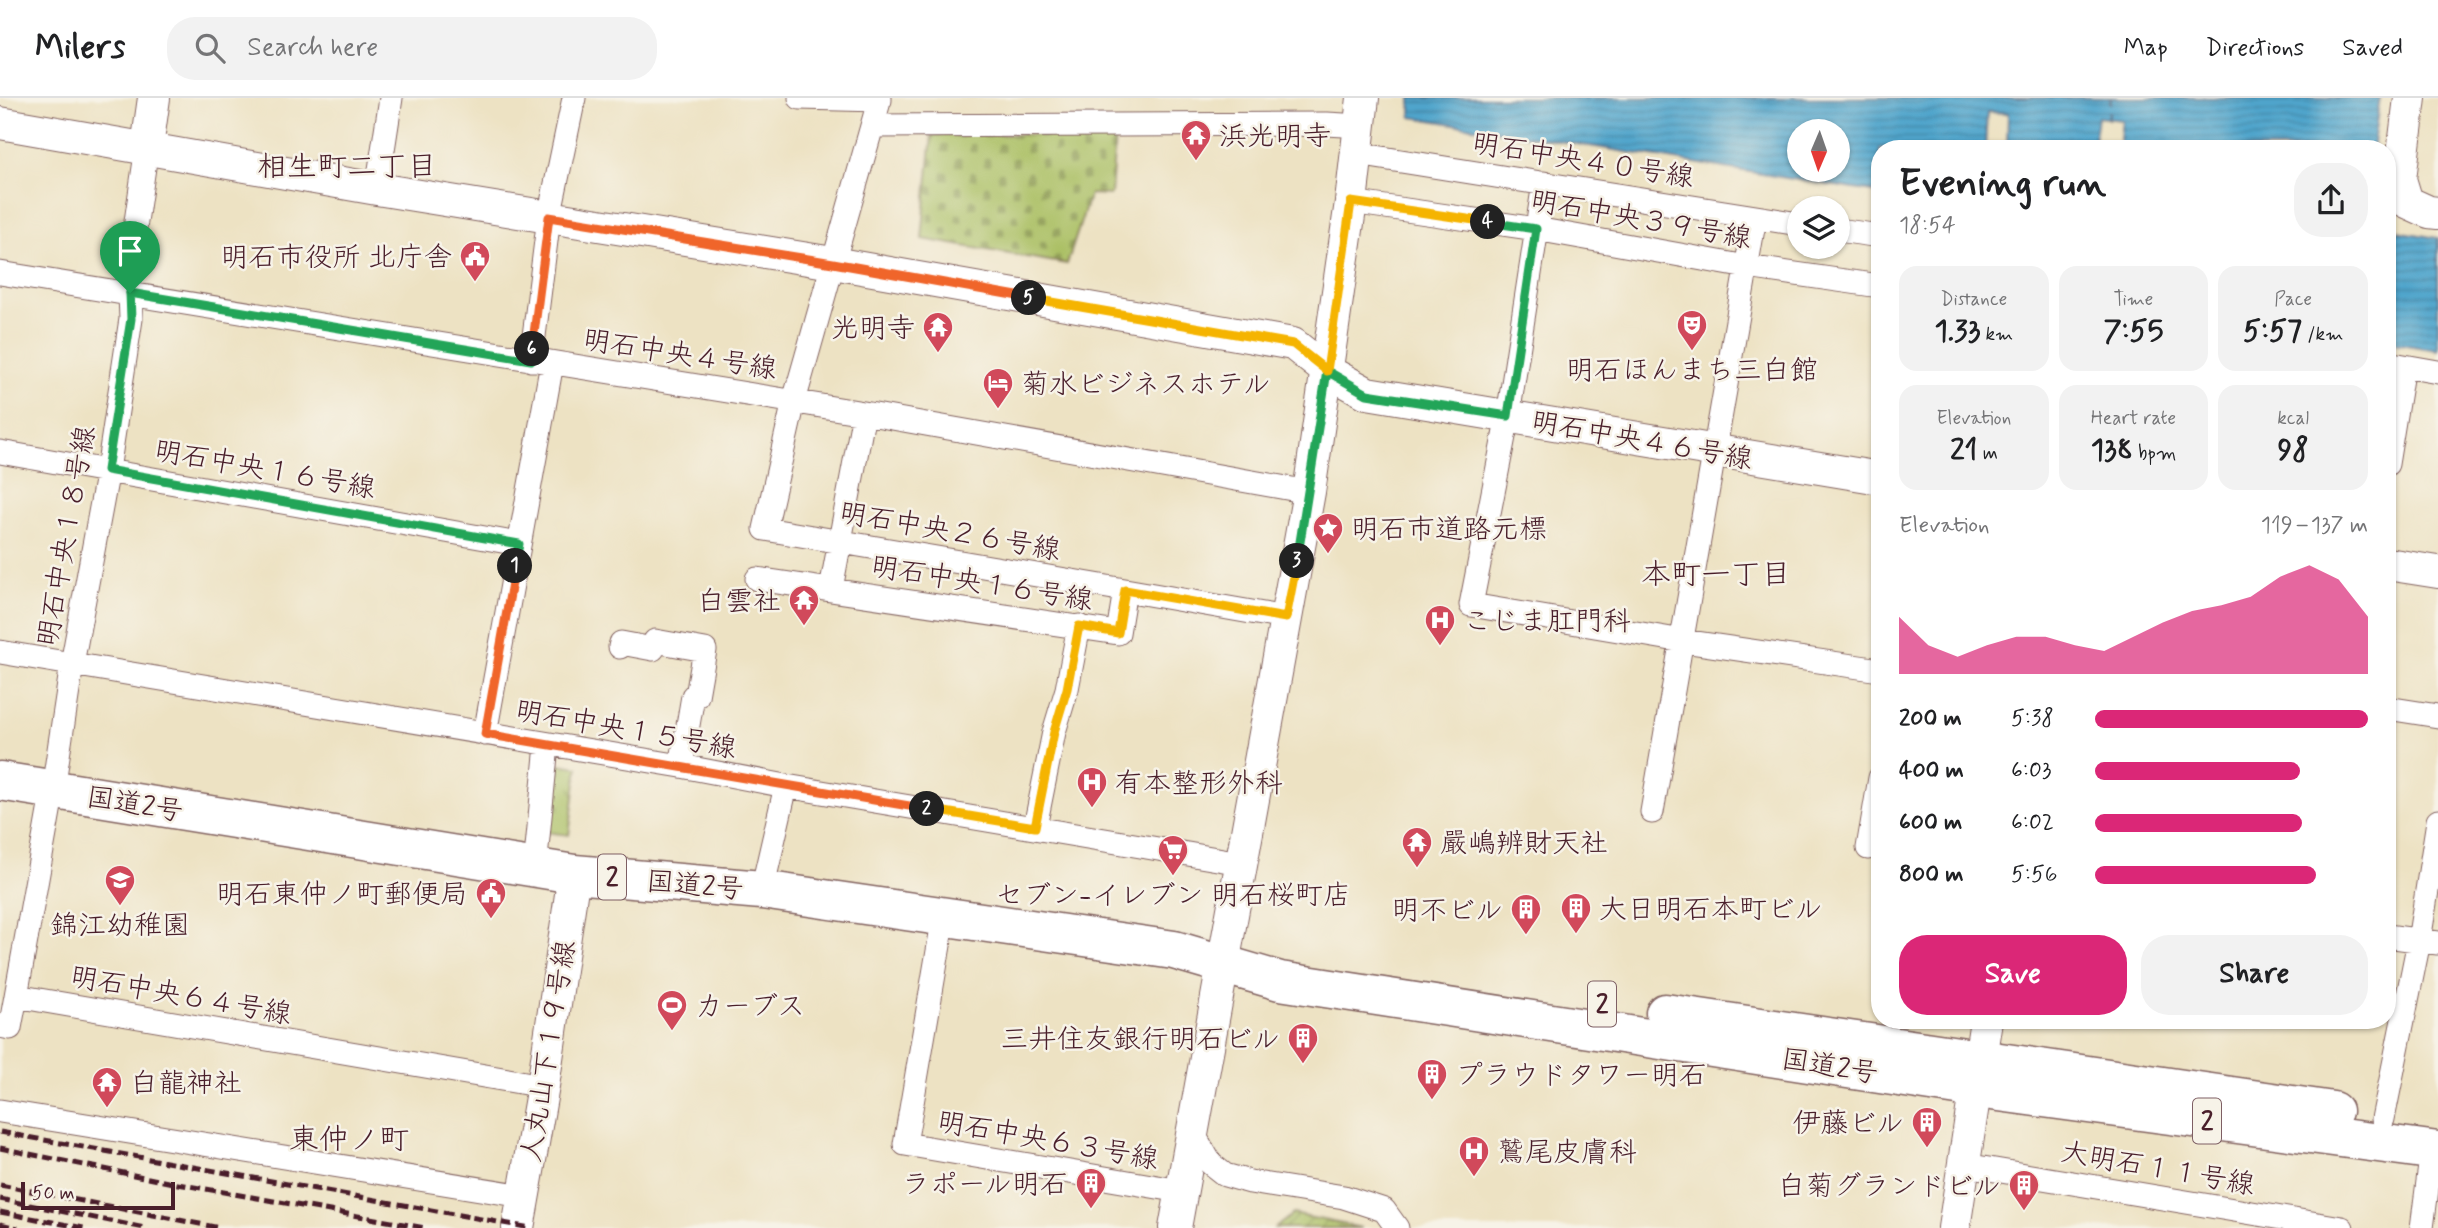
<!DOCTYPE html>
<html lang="en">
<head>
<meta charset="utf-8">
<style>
  body { margin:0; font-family:Mynerve,"Klee One",sans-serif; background:#f2f2f2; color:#202124; height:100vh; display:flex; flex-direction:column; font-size:26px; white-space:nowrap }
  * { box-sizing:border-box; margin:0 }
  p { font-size:23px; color:#757577 }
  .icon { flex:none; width:38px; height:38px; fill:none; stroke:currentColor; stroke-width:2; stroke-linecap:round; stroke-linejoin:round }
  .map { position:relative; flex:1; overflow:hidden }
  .panel { position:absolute; left:1871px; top:42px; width:525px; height:889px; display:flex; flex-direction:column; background:#fff; border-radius:28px; box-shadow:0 2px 5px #0004 }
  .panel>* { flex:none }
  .needle { width:46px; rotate:182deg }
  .tools { position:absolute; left:1787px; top:21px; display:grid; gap:14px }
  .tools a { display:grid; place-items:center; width:63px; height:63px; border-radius:50%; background:#fff; box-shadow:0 2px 5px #0004; font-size:35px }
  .scale { position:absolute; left:21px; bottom:18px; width:154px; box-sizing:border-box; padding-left:7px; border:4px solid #4a1f2b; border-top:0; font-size:19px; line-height:24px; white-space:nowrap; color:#4a1f2b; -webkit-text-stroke:5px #f7f3e8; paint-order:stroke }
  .pin { position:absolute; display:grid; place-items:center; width:60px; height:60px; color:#fff; margin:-72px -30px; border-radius:50% 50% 50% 0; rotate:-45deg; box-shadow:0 0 7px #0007 }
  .pin .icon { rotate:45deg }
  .km { position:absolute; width:35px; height:35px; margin:-18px; border-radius:50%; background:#222; color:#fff; font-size:19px; line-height:35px; text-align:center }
  .round { display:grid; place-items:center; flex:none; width:74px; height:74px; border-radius:28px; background:#f2f2f2 }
  .summary { display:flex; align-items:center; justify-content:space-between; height:119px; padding:0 28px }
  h1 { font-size:38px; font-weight:700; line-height:52px }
  .stats { display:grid; grid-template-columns:repeat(3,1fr); gap:10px; height:119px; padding:7px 28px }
  .stats div { display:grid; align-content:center; border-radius:18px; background:#f2f2f2; text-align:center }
  .stats b { font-size:30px; font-weight:700 }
  .stats small { font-size:19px; font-weight:400 }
  .stats p { font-size:19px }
  .chart { height:196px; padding:14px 28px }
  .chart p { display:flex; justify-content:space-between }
  .chart svg { width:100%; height:126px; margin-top:7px; fill:#db2777; opacity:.7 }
  .cta { display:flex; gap:14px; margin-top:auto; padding:14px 28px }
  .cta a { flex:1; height:80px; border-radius:28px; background:#db2777; color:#fff; font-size:28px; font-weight:700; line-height:80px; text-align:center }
  .cta a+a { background:#f2f2f2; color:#202124 }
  ul { padding:0 28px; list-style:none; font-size:23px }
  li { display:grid; grid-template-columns:112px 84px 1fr; align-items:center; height:52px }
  li i { height:18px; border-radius:9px; background:#db2777 }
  header { display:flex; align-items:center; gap:42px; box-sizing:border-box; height:98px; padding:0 35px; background:#fff; border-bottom:2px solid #e0e0e0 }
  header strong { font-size:33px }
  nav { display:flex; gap:38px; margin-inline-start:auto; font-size:24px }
  .search { width:490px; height:63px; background:#f2f2f2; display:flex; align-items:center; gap:18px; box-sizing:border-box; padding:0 24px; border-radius:28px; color:#757577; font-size:26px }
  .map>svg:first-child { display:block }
</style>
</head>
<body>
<header>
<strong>Milers</strong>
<div class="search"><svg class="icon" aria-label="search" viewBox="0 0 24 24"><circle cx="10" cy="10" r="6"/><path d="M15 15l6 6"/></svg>Search here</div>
<nav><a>Map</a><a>Directions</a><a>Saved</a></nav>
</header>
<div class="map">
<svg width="2438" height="1130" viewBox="0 0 2438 1130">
  <defs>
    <pattern id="cemetery-stones" width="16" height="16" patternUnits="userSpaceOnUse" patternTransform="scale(1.75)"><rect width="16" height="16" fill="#abc065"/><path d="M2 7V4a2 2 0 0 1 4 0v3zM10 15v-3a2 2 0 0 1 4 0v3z" fill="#8d9b53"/></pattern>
    <pattern id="park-tufts" width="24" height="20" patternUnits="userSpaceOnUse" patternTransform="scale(1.75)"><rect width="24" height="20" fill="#abc065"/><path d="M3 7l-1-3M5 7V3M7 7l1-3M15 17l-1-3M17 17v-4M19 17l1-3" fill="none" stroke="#8d9b53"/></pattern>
    <pattern id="garden-furrows" width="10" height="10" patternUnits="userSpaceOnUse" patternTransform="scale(1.75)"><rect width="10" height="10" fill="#abc065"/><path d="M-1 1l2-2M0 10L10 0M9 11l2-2" fill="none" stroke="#8d9b53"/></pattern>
    <pattern id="water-rules" width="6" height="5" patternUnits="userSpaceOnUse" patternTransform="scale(1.75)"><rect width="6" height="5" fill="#4fa5cc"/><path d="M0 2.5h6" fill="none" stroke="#4486a6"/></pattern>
  </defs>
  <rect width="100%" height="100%" fill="#f7f3e8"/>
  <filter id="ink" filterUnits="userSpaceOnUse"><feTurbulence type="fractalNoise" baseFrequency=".0143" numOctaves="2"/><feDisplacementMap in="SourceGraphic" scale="14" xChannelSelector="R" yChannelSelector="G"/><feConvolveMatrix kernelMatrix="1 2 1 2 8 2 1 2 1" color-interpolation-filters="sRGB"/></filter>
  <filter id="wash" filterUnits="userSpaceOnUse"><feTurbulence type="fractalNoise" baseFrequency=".00686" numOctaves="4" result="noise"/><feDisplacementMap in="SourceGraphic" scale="28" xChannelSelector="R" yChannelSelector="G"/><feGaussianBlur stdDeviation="1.57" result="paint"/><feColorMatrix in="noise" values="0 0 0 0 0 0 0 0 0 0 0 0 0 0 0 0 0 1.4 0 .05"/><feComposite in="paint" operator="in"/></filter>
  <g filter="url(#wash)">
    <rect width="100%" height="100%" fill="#ede2c3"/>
    <path fill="url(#cemetery-stones)" stroke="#7a7048" stroke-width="2" d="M 1115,36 L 1111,97 L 1090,96 L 1067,166 L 922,141 L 932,37 Z"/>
    <path fill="url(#park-tufts)" stroke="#7a7048" stroke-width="2" d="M 552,665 L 578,669 L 569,737 L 544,734 Z"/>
    <path fill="url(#garden-furrows)" stroke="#7a7048" stroke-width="2" d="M 1293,1116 L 1362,1130 L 1275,1130 Z"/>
    <path fill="url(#water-rules)" stroke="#4c627c" stroke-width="2" fill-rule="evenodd" d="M 1411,0 L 2380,0 L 2372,51 L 2119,51 L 2122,22 L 2098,19 L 2093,51 L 2007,51 L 2008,15 L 1987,14 L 1985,51 L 1880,51 L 1879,95 L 1411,19 ZM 1799,33 L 1838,33 L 1838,72 L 1799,72 Z
      M 2387,110 L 2397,133 L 2438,140 L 2438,252 L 2387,244 Z"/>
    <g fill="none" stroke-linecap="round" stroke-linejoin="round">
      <path stroke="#4c556b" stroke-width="2" stroke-dasharray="9 7" stroke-linecap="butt" d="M 2108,22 L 2111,0"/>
    </g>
  </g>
  <g filter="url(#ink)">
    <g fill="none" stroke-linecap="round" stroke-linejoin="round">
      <g stroke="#836360" stroke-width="25">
        <path id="street" d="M 800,0 L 880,2
          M 880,0 L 794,303 L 765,431 L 1125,492
          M 873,28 L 1327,26 L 1361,28
          M 147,49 L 129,171 L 131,221 L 108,372 L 72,566 L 53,691 L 16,898 L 543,988
          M 1357,56 L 1799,126
          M 1544,85 L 1508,318 L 1471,507 L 1683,543 L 1880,572
          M 377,91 L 391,0
          M 1351,104 L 1536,131 L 1747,169 L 1880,188
          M 1838,132 L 1880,138
          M 0,175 L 864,315 L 1309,394
          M 531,262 L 549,119 L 574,0
          M 2387,265 L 2438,274
          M 0,354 L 519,446
          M 2387,366 L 2403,268
          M 757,481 L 1118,535 L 1125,492 L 1286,520
          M 831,491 L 864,315
          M 620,549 L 621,545 L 653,551 L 655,543 L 705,552 L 697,598 L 693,598 L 681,668
          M 0,554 L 681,668 L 786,688 L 1241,765
          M 2387,610 L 2438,618
          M 485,636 L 552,265
          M 1652,714 L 1755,119
          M 1035,729 L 1054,634 L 1067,591 L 1079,528
          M 1868,750 L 1880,680
          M 535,770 L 547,647
          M 762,792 L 786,688
          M 944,818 L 905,1046 L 1181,1093
          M 2387,838 L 2438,845
          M 0,928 L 10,930 L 16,898
          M 0,1013 L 524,1098
          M 2383,1021 L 2419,843 L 2438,723
          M 1193,1035 L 1211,1066 L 1225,1077 L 1250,1084 L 1344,1099 L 1384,1112 L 1397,1130
          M 1965,1067 L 2342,1130
          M 2422,1130 L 2432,1052"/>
      </g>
      <g stroke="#836360" stroke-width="34">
        <path id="secondary" d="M 2410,0 L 2400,81 L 2407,104 L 2429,114 L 2438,115
          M 0,25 L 377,91 L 833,165 L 1293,246 L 1327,273 L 1367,295 L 1880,380
          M 147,49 L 154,0
          M 2387,466 L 2438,474
          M 518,1130 L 543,988 L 574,776
          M 1175,1130 L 1309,394 L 1351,104 L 1363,0
          M 1954,1130 L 1986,922"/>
      </g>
      <g stroke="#836360" stroke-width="41">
        <path id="highway" d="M 0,683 L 574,776 L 762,792 L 1174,852 L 1280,883 L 1977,991 L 2438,1053
          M 1665,915 L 2333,1013"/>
      </g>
      <use href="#street" stroke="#fff" stroke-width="23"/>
      <use href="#secondary" stroke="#fff" stroke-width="32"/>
      <use href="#highway" stroke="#fff" stroke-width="38"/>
      <path stroke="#4a1f2b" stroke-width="5" stroke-dasharray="10 5" stroke-linecap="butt" d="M 0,1034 L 531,1130
        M 0,1050 L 178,1086 L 426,1130
        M 0,1087 L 220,1130
        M 0,1101 L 145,1130
        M 0,1114 L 84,1130
        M 0,1126 L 18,1130"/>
    </g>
  </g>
  <g fill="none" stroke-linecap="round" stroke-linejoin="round" filter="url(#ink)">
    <g stroke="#fff" stroke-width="14">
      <path id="split-1" d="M 130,195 L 131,221 L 107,372 L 519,446 L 515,468"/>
    </g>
    <g stroke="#fff" stroke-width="14">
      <path id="split-2" d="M 515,468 L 485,636 L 927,711"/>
    </g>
    <g stroke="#fff" stroke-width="14">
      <path id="split-3" d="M 927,711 L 1035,729 L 1054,634 L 1067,591 L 1079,528 L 1118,535 L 1125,492 L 1286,520 L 1297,463"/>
    </g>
    <g stroke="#fff" stroke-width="14">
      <path id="split-4" d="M 1297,463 L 1327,273 L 1367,296 L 1508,318 L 1536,131 L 1488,124"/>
    </g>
    <g stroke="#fff" stroke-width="14">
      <path id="split-5" d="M 1029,200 L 1293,246 L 1327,273 L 1351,104 L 1488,124"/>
    </g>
    <g stroke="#fff" stroke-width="14">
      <path id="split-6" d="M 532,251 L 549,119 L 833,165 L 1029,200"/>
    </g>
    <g stroke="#fff" stroke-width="14">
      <path id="split-7" d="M 130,195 L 531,262 L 532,251"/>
    </g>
    <use href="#split-1" stroke="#22a559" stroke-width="9"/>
    <use href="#split-2" stroke="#f0652b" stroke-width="9"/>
    <use href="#split-3" stroke="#f5b400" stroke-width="9"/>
    <use href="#split-4" stroke="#22a559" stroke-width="9"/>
    <use href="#split-5" stroke="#f5b400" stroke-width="9"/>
    <use href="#split-6" stroke="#f0652b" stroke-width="9"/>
    <use href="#split-7" stroke="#22a559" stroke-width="9"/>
  </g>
  <defs>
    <g id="temple-pin" transform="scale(1.575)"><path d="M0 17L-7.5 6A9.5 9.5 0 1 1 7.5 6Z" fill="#d1495b" stroke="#f7f3e8"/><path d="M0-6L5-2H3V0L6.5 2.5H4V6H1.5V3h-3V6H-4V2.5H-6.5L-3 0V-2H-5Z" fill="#fff"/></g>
    <g id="civic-pin" transform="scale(1.575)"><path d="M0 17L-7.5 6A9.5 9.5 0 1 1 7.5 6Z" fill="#d1495b" stroke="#f7f3e8"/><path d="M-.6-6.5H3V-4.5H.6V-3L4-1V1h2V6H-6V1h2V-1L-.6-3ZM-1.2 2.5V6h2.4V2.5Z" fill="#fff"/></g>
    <g id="theatre-pin" transform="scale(1.575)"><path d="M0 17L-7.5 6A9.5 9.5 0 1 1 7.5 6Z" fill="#d1495b" stroke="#f7f3e8"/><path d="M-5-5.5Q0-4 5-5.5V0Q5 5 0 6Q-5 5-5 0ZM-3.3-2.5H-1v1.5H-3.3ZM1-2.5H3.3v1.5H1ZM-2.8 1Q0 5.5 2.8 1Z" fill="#fff"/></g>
    <g id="hotel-pin" transform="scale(1.575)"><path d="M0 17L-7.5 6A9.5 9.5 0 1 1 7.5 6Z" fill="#d1495b" stroke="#f7f3e8"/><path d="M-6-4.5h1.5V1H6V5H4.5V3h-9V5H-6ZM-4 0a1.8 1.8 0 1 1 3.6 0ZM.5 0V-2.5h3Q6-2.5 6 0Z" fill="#fff"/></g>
    <g id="sight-pin" transform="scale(1.575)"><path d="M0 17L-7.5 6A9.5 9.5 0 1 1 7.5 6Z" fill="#d1495b" stroke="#f7f3e8"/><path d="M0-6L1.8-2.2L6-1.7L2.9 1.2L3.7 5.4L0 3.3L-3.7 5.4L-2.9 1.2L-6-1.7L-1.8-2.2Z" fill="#fff"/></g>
    <g id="hospital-pin" transform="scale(1.575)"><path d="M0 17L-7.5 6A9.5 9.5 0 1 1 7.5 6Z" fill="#d1495b" stroke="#f7f3e8"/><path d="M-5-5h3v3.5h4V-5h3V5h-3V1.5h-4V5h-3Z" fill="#fff"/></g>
    <g id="supermarket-pin" transform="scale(1.575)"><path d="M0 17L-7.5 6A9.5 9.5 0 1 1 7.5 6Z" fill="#d1495b" stroke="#f7f3e8"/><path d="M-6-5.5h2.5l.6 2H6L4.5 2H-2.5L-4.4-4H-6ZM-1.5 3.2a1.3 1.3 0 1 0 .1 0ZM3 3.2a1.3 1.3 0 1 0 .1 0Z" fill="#fff"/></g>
    <g id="school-pin" transform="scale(1.575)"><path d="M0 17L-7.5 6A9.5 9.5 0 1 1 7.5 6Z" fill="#d1495b" stroke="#f7f3e8"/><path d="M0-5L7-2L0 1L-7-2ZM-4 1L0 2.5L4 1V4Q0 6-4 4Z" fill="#fff"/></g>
    <g id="building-pin" transform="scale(1.575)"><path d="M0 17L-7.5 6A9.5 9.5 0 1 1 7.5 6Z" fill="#d1495b" stroke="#f7f3e8"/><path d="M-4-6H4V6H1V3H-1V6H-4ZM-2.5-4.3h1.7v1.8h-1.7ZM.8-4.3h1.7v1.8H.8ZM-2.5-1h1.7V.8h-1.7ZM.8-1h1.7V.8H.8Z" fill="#fff"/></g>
    <g id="stadium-pin" transform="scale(1.575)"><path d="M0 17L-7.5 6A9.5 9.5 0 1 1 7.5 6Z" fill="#d1495b" stroke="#f7f3e8"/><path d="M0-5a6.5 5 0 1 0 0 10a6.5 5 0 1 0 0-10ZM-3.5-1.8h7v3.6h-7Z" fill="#fff"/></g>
  </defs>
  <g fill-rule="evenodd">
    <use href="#temple-pin" x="1196" y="37"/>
    <use href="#civic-pin" x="475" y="158"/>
    <use href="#theatre-pin" x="1692" y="227"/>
    <use href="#temple-pin" x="938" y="229"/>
    <use href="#hotel-pin" x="998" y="285"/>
    <use href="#sight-pin" x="1328" y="430"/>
    <use href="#temple-pin" x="804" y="502"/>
    <use href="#hospital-pin" x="1440" y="522"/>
    <use href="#hospital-pin" x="1092" y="684"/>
    <use href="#temple-pin" x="1417" y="744"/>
    <use href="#supermarket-pin" x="1173" y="752"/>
    <use href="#school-pin" x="120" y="782"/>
    <use href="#civic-pin" x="491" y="795"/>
    <use href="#building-pin" x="1576" y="810"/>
    <use href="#building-pin" x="1526" y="811"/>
    <use href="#stadium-pin" x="672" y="907"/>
    <use href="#building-pin" x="1303" y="940"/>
    <use href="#building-pin" x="1432" y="976"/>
    <use href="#temple-pin" x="107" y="984"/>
    <use href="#building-pin" x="1927" y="1024"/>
    <use href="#hospital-pin" x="1474" y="1053"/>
    <use href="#building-pin" x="1091" y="1085"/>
    <use href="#building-pin" x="2024" y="1087"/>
  </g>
  <g text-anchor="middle" stroke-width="5" stroke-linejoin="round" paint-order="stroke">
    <g fill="#f7f3e8" stroke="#7e5f64" stroke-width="2">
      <rect x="598" y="756.5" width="28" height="45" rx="5"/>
      <rect x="1588" y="883.5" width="28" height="45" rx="5"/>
      <rect x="2193" y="1000.5" width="28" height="45" rx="5"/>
    </g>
    <g font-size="26" font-weight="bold" fill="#4a1f2b">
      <text x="612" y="788">2</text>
      <text x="1602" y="915">2</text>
      <text x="2207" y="1032">2</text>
    </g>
    <g font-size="28" fill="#4a1f2b" stroke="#f7f3e8" text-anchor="start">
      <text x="1219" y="47">浜光明寺</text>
      <text x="452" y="168" text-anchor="end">明石市役所 北庁舎</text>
      <text x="915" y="239" text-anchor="end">光明寺</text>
      <text x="1692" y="281" text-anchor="middle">明石ほんまち三白館</text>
      <text x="1021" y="295">菊水ビジネスホテル</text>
      <text x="1351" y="440">明石市道路元標</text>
      <text x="781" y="512" text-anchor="end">白雲社</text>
      <text x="1463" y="532">こじま肛門科</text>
      <text x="1115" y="694">有本整形外科</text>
      <text x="1440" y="754">嚴嶋辨財天社</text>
      <text x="468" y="805" text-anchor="end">明石東仲ノ町郵便局</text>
      <text x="1173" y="806" text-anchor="middle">セブン-イレブン 明石桜町店</text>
      <text x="1599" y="820">大日明石本町ビル</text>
      <text x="1503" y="821" text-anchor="end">明不ビル</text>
      <text x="120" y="836" text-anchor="middle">錦江幼稚園</text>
      <text x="695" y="917">カーブス</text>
      <text x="1280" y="950" text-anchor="end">三井住友銀行明石ビル</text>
      <text x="1455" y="986">プラウドタワー明石</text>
      <text x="130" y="994">白龍神社</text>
      <text x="1904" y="1034" text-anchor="end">伊藤ビル</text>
      <text x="1497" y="1063">鷲尾皮膚科</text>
      <text x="1068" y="1095" text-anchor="end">ラポール明石</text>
      <text x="2001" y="1097" text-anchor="end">白菊グランドビル</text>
    </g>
    <g font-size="28" fill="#4a1f2b" stroke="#f7f3e8">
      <text transform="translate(1583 61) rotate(9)" y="10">明石中央４０号線</text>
      <text transform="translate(1641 120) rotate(10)" y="10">明石中央３９号線</text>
      <text transform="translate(680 255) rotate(9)" y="10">明石中央４号線</text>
      <text transform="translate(1642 341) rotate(10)" y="10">明石中央４６号線</text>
      <text transform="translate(265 370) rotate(10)" y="10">明石中央１６号線</text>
      <text transform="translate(950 432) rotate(10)" y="10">明石中央２６号線</text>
      <text transform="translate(65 438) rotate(-80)" y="10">明石中央１８号線</text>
      <text transform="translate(982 484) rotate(9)" y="10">明石中央１６号線</text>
      <text transform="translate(626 630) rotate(10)" y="10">明石中央１５号線</text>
      <text transform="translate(135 705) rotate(9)" y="10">国道2号</text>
      <text transform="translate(695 786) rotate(5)" y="10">国道2号</text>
      <text transform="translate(181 896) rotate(10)" y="10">明石中央６４号線</text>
      <text transform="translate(547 953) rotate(-81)" y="10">人丸山下１９号線</text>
      <text transform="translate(1830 967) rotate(9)" y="10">国道2号</text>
      <text transform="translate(1048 1041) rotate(10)" y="10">明石中央６３号線</text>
      <text transform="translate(2158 1069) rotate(10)" y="10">大明石１１号線</text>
    </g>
    <g font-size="30" fill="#4a1f2b" stroke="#f7f3e8">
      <text x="347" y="78">相生町二丁目</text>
      <text x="1716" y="486">本町一丁目</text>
      <text x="349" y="1051">東仲ノ町</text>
    </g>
  </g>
</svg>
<div class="tools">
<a><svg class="needle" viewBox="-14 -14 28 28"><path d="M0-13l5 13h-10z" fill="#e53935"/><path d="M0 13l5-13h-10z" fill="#757577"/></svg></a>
<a><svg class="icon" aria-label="layers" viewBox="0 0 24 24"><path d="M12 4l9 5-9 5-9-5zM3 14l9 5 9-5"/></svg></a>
</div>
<div class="scale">50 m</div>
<div class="pin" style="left:130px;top:195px;background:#1e9e55"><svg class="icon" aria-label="arrive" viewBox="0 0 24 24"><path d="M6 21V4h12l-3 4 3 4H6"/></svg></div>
<b class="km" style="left:515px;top:468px">1</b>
<b class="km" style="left:927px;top:711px">2</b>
<b class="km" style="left:1297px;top:463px">3</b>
<b class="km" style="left:1488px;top:124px">4</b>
<b class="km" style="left:1029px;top:200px">5</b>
<b class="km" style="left:532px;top:251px">6</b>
<section class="panel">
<div class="summary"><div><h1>Evening run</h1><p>18:54</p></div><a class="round"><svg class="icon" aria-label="share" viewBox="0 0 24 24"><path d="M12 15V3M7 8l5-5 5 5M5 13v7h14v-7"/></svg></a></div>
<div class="stats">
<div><p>Distance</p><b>1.33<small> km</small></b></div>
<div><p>Time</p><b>7:55</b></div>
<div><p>Pace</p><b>5:57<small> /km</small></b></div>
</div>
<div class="stats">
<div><p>Elevation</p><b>21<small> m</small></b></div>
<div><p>Heart rate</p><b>138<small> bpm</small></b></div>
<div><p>kcal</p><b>98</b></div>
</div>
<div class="chart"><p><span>Elevation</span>119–137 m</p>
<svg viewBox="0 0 160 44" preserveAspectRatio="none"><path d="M0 44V24L10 34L20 38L30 34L40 31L50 31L60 34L70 36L80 31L90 26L100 22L110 20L120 17L130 10L140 6L150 11L160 24V44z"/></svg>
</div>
<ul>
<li><b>200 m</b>5:38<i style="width:100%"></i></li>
<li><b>400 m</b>6:03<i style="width:75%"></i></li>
<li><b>600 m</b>6:02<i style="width:76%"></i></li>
<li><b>800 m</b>5:56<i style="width:81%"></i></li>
</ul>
<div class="cta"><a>Save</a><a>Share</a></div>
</section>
</div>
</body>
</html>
